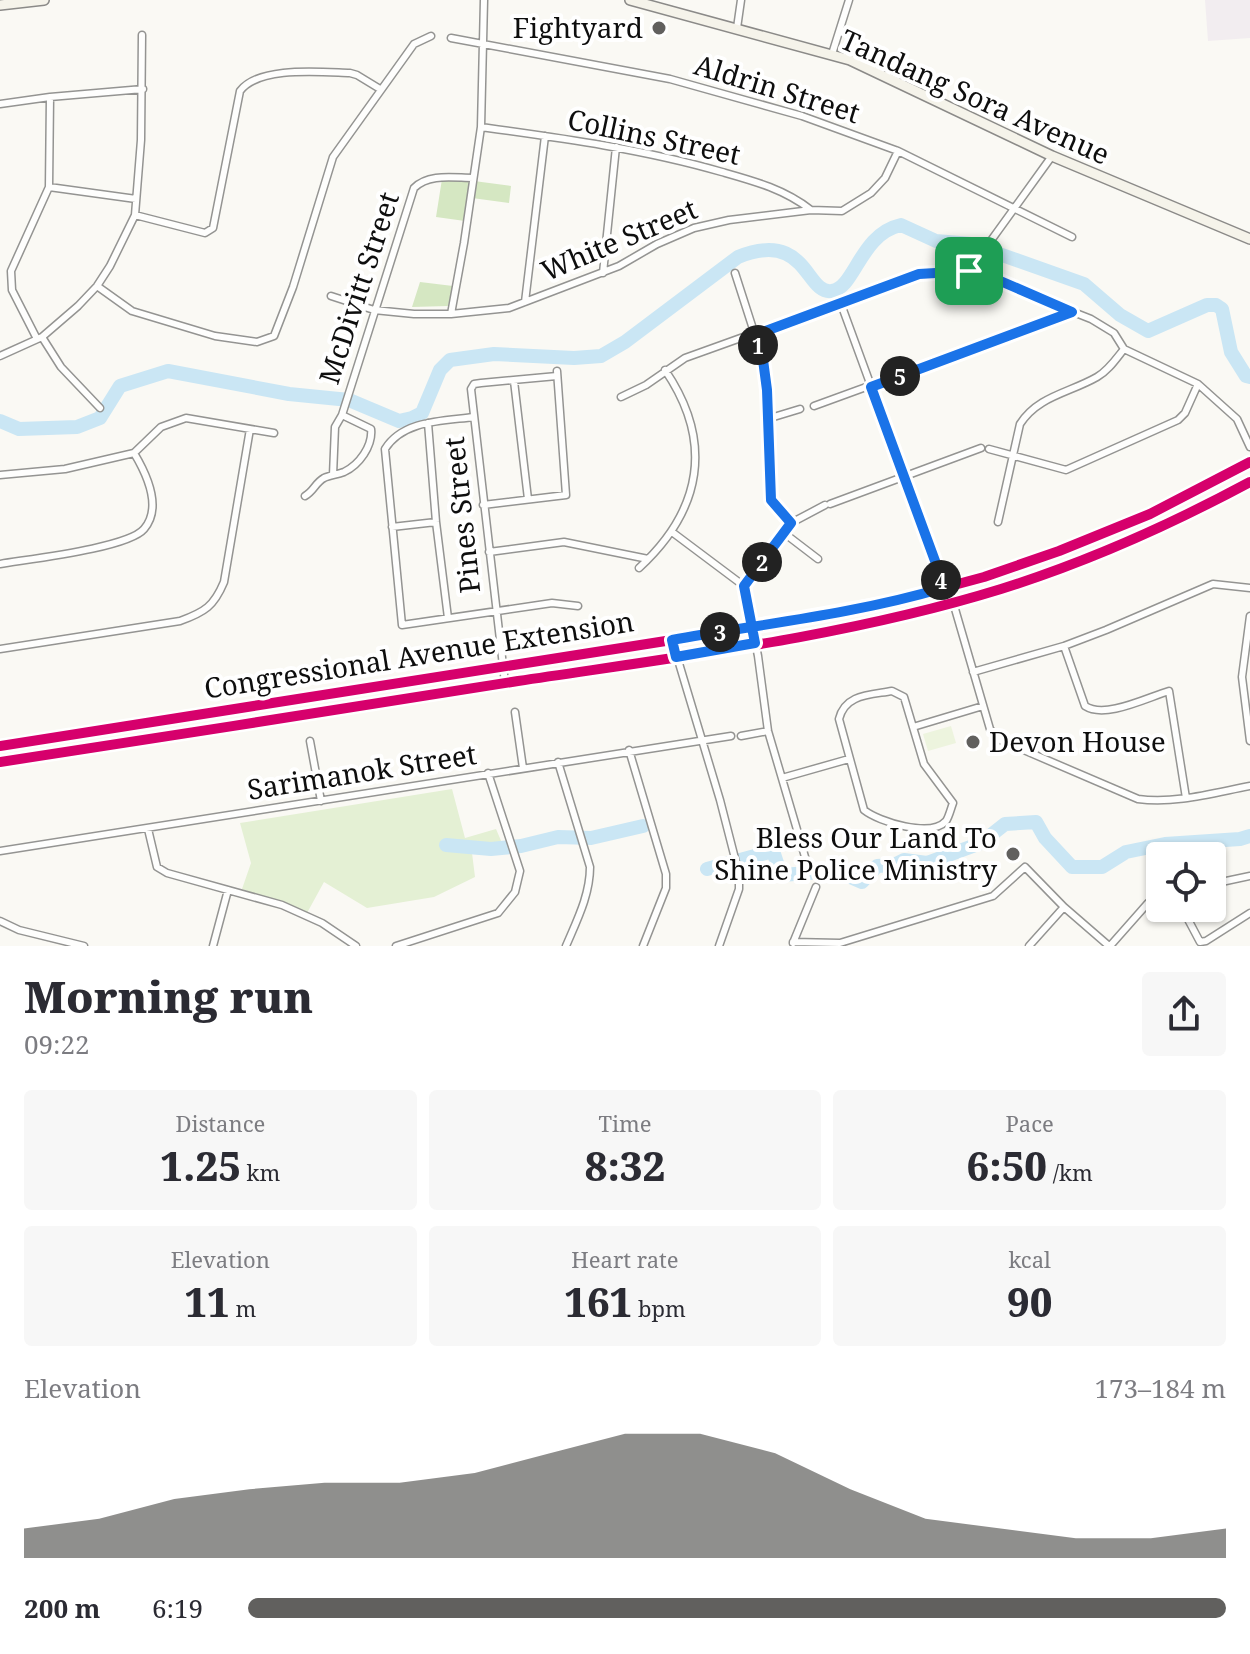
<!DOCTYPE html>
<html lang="en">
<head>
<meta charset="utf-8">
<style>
  body { margin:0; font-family:"Noto Serif",serif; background:#f7f7f7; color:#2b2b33; height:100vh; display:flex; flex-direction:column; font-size:30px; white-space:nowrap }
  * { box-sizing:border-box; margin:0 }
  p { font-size:26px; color:#7c7c81 }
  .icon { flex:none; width:44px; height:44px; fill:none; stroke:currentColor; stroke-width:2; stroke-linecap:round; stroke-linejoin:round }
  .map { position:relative; height:946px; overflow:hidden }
  .panel { display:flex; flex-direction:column; background:#fff; flex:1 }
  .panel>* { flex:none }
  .buttons { position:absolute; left:1146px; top:842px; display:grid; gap:16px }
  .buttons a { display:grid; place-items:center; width:80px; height:80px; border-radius:8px; background:#fff; box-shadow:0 2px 6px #0004; font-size:40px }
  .pin { position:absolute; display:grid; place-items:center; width:68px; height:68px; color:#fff; margin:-34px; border-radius:16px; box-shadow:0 4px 12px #0006 }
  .km { position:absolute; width:40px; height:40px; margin:-20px; border-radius:50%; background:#222; color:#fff; font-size:22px; line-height:40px; text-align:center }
  .round { display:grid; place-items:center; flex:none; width:84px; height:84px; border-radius:8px; background:#f7f7f7 }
  .summary { display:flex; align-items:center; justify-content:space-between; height:136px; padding:0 24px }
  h1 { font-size:44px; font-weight:800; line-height:60px }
  .metrics { display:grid; grid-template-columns:repeat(3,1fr); gap:12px; height:136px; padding:8px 24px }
  .metrics div { display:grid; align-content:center; border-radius:8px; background:#f7f7f7; text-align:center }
  .metrics b { font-size:40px; font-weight:800 }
  .metrics small { font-size:22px; font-weight:400 }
  .metrics p { font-size:22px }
  .chart { height:224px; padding:16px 24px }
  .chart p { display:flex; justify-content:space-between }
  .chart svg { width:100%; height:144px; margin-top:8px; fill:#61605e; opacity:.7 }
  ul { padding:0 24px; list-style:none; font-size:26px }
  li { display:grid; grid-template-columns:128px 96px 1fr; align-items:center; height:60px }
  li i { height:20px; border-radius:10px; background:#61605e }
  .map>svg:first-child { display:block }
</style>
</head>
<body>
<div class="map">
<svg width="1250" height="946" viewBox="0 0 1250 946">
  <rect width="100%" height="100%" fill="#faf9f4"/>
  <path fill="#f2edf0" d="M 1205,0 L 1250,0 L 1250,38 L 1208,41 Z"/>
  <path fill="#e4f0d4" d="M 452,789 L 465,838 L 496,829 L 505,850 L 472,853 L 475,877 L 434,897 L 367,908 L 324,882 L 307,913 L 242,889 L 251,863 L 240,823 Z"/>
  <path fill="#d5e7c2" d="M 442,179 L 471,179 L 465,221 L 436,217 Z
    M 474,181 L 511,186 L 509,203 L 472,198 Z
    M 420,282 L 453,286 L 448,306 L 412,307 Z"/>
  <path fill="#edf4de" d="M 951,726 L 956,743 L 928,751 L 923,734 Z"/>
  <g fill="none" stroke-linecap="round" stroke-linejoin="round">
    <path stroke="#cae6f4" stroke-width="14" d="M 0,421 L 19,429 L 77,427 L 100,418 L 120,386 L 168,371 L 289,394 L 349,400 L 399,421 L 412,418 L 422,413 L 440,370 L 450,360 L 494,354 L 574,358 L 601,356 L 625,342 L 738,257 C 808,229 805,295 832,291 C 855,288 860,234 901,225 L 936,241 L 971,244 L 1084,284 L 1120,315 L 1148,331 L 1207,305 L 1216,305 L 1222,309 L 1231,352 L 1246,376 L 1250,377
      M 446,845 L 491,849 L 521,846 L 558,837 L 591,838 L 643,826
      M 707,869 L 773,851 L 781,875 L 837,871 L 862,882 L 877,866 L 894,865 L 904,860 L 927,863 L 981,843 L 1005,824 L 1036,822 L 1045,838 L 1072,867 L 1102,867 L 1126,852 L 1165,844 L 1240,839 L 1250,836"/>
    <g stroke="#949492" stroke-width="9">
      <path id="street" d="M 737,28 L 741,0
        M 451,38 L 670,79 L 802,116 L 898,151 L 1072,237
        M 832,54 L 849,0
        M 0,104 L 50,97 L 143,89
        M 481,127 C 561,138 643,149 722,172 C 754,181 784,189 811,210
        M 49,187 L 136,199
        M 135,215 L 205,233 L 213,228 L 240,91 C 259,66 319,72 350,73 L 357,75 L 380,89
        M 969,271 L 1052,156
        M 603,273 L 616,147
        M 735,273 L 763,360 L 767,390 L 771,500 L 791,523
        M 97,286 L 132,311 L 215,336 L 257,342 L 274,336 L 293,287 L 333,157 L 414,44 L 431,36
        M 331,296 L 374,310 L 414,314 L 451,314 L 509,308 L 619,266 L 657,244 L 694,228 L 729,220 L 811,210 L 842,211 L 871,193 L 885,178 L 898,151
        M 525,302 L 545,136
        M 841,304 L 938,569 L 943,588
        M 451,314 L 464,243 L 481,127 L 484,0
        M 42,337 L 61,367 L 100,408
        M 37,339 L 12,290 L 11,271 L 49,187 L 50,97
        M 0,356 L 42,337 L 78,306 L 97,286 L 110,266 L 135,215 L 141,140 L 142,35
        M 514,381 L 528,499
        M 621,397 L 646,385 L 685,358 L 919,274 L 969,271 L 1091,319 L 1114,333 L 1124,349 L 1198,384 L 1237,419 L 1250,447
        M 814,406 L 1072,312
        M 342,415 L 414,188 C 429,173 454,178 473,178
        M 474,417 C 443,421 403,420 385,449 L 402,625 L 552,603 L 578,606
        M 767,419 L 800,409
        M 428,423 L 436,522 L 448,618
        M 989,449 L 1066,470 L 1178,420 L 1185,413 L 1198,384
        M 0,475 L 65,469 L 134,453 L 161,427 L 186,418 L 274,433
        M 305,496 C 314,491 315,483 324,478 C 330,475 337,475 344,472 C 359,465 373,446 371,429 L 342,415 L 335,427 L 333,475
        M 830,504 L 981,448
        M 483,505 L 566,495 L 557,371
        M 998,522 L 1020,424 C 1038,396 1069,393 1097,377 C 1108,371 1116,359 1124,349
        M 392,527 L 436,522
        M 672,532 L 744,586 L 758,656 L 768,731 L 808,867
        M 784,533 L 818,559
        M 489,552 L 564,542 L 648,559
        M 0,564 C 29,559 128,548 144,529 C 163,507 146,473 134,453
        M 639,568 C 702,510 714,442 665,370
        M 744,586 L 791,523 L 825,505
        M 953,602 L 990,729 L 998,739 L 1138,799 C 1175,804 1213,793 1250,786
        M 1250,616 L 1242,677 L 1250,741
        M 672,640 L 720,800 L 739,874 L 739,889 L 719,946
        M 1064,646 L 1085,706 C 1105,719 1146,698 1169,691 L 1186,798
        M 0,649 L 180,621 C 205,612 214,606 224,582 L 250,429
        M 973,672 L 1064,646 L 1106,630 L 1213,584 L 1250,588
        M 505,683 L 471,389 L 474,384 L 481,383 L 557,376
        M 892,691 L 904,697 L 924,764 L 953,803 C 951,808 949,817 946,821 C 931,838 879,822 864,810 L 839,719 C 845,694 870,695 892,691 Z
        M 515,712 L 523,768
        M 913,727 L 983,706
        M 741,736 L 768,731
        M 310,741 L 321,801
        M 629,750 L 666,874 L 666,888 L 643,946
        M 558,762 L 590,867 C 590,895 577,920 566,946
        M 782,778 L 849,759
        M 148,829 L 157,867 L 167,873 L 282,905 L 322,923 L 356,946
        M 0,851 L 731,736
        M 1212,884 L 1250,876
        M 1182,908 L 1200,942 L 1206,941 L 1250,913
        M 0,921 L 19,930 L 84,946
        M 793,942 L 840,943 L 993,896 L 1025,867 L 1064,907 L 1109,946
        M 793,943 L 816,887
        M 213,946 L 228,890
        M 396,946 L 498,913 L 515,892 L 520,871 L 488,773
        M 1029,946 L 1064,907
        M 1110,946 L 1148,903 L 1160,896"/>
    </g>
    <g stroke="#8b8a88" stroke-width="12">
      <path id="secondary" d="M 630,0 L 850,60 L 1052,156 L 1250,239
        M 0,5 L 44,0"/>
    </g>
    <g stroke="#82817f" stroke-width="13">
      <path id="primary" d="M 0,746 L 672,640 L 891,602 L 984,577 L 1059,551 L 1150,514 L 1250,462
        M 0,762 C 173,736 345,708 518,681 C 677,657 846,637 1001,589 C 1087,562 1170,525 1250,482"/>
    </g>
    <use href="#street" stroke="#fefefd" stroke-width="6"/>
    <use href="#secondary" stroke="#f5f3ea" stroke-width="9"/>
    <use href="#primary" stroke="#ece7da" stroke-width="10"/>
    <g stroke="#fff" stroke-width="15">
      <path id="cycleway" d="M 0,746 L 672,640 L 891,602 L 984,577 L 1059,551 L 1150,514 L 1250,462
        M 0,762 C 173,736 345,708 518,681 C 677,657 846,637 1001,589 C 1087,562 1170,525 1250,482"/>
    </g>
    <use href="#cycleway" stroke="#d6006c" stroke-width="10"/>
  </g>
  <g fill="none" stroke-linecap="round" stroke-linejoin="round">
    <g stroke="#fff" stroke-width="16">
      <path id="route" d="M 969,271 L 919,274 L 755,335 L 763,360 L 767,390 L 771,500 L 791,523 L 744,586 L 755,643 L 676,657 L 672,640 C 762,624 855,614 943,588 L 938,569 L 871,387 L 1072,312 L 998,280 L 969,271"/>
    </g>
    <use href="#route" stroke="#1a73e8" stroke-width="10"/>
  </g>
  <g fill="#61605e" stroke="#fff" stroke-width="3">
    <circle cx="659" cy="28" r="8"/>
    <circle cx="973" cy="742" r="8"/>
    <circle cx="1013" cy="854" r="8"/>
  </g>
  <g text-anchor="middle" stroke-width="8" stroke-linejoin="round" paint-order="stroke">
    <g font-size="28" fill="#0e0e0e" stroke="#fff" text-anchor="end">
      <text x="643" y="38">Fightyard</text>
      <text x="989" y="752" text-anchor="start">Devon House</text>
      <text x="997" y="848">Bless Our Land To<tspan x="997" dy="32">Shine Police Ministry</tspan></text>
    </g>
    <g font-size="28" fill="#0e0e0e" stroke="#fff">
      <text transform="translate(777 89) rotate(17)" y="10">Aldrin Street</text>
      <text transform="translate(975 97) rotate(24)" y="10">Tandang Sora Avenue</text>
      <text transform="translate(654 137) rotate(12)" y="10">Collins Street</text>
      <text transform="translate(619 240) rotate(-23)" y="10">White Street</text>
      <text transform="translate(359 288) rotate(-72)" y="10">McDivitt Street</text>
      <text transform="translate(462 515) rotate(-96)" y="10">Pines Street</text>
      <text transform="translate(419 655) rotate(-9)" y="10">Congressional Avenue Extension</text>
      <text transform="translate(362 772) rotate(-9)" y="10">Sarimanok Street</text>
    </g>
  </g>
</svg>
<div class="buttons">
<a><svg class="icon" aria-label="locate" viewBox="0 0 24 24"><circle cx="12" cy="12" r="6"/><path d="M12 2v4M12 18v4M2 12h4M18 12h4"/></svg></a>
</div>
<div class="pin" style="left:969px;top:271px;background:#1e9e55"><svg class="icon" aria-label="arrive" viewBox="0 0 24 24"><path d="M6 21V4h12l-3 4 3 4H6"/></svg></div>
<b class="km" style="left:758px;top:345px">1</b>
<b class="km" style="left:762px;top:562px">2</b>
<b class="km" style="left:720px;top:632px">3</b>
<b class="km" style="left:941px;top:580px">4</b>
<b class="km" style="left:900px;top:376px">5</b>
</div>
<section class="panel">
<div class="summary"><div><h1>Morning run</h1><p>09:22</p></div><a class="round"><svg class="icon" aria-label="share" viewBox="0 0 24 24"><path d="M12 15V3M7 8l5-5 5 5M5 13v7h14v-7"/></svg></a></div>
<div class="metrics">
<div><p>Distance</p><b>1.25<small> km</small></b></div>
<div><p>Time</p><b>8:32</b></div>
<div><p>Pace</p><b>6:50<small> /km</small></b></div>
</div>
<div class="metrics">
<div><p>Elevation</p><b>11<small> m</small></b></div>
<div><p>Heart rate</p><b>161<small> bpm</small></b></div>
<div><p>kcal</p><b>90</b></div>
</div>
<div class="chart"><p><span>Elevation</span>173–184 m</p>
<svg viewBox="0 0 160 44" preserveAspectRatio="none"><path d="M0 44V35L10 32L20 26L30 23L40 21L50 21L60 18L70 12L80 6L90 6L100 12L110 23L120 32L130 35L140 38L150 38L160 35V44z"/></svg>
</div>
<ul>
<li><b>200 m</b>6:19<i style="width:100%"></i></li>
</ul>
</section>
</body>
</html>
